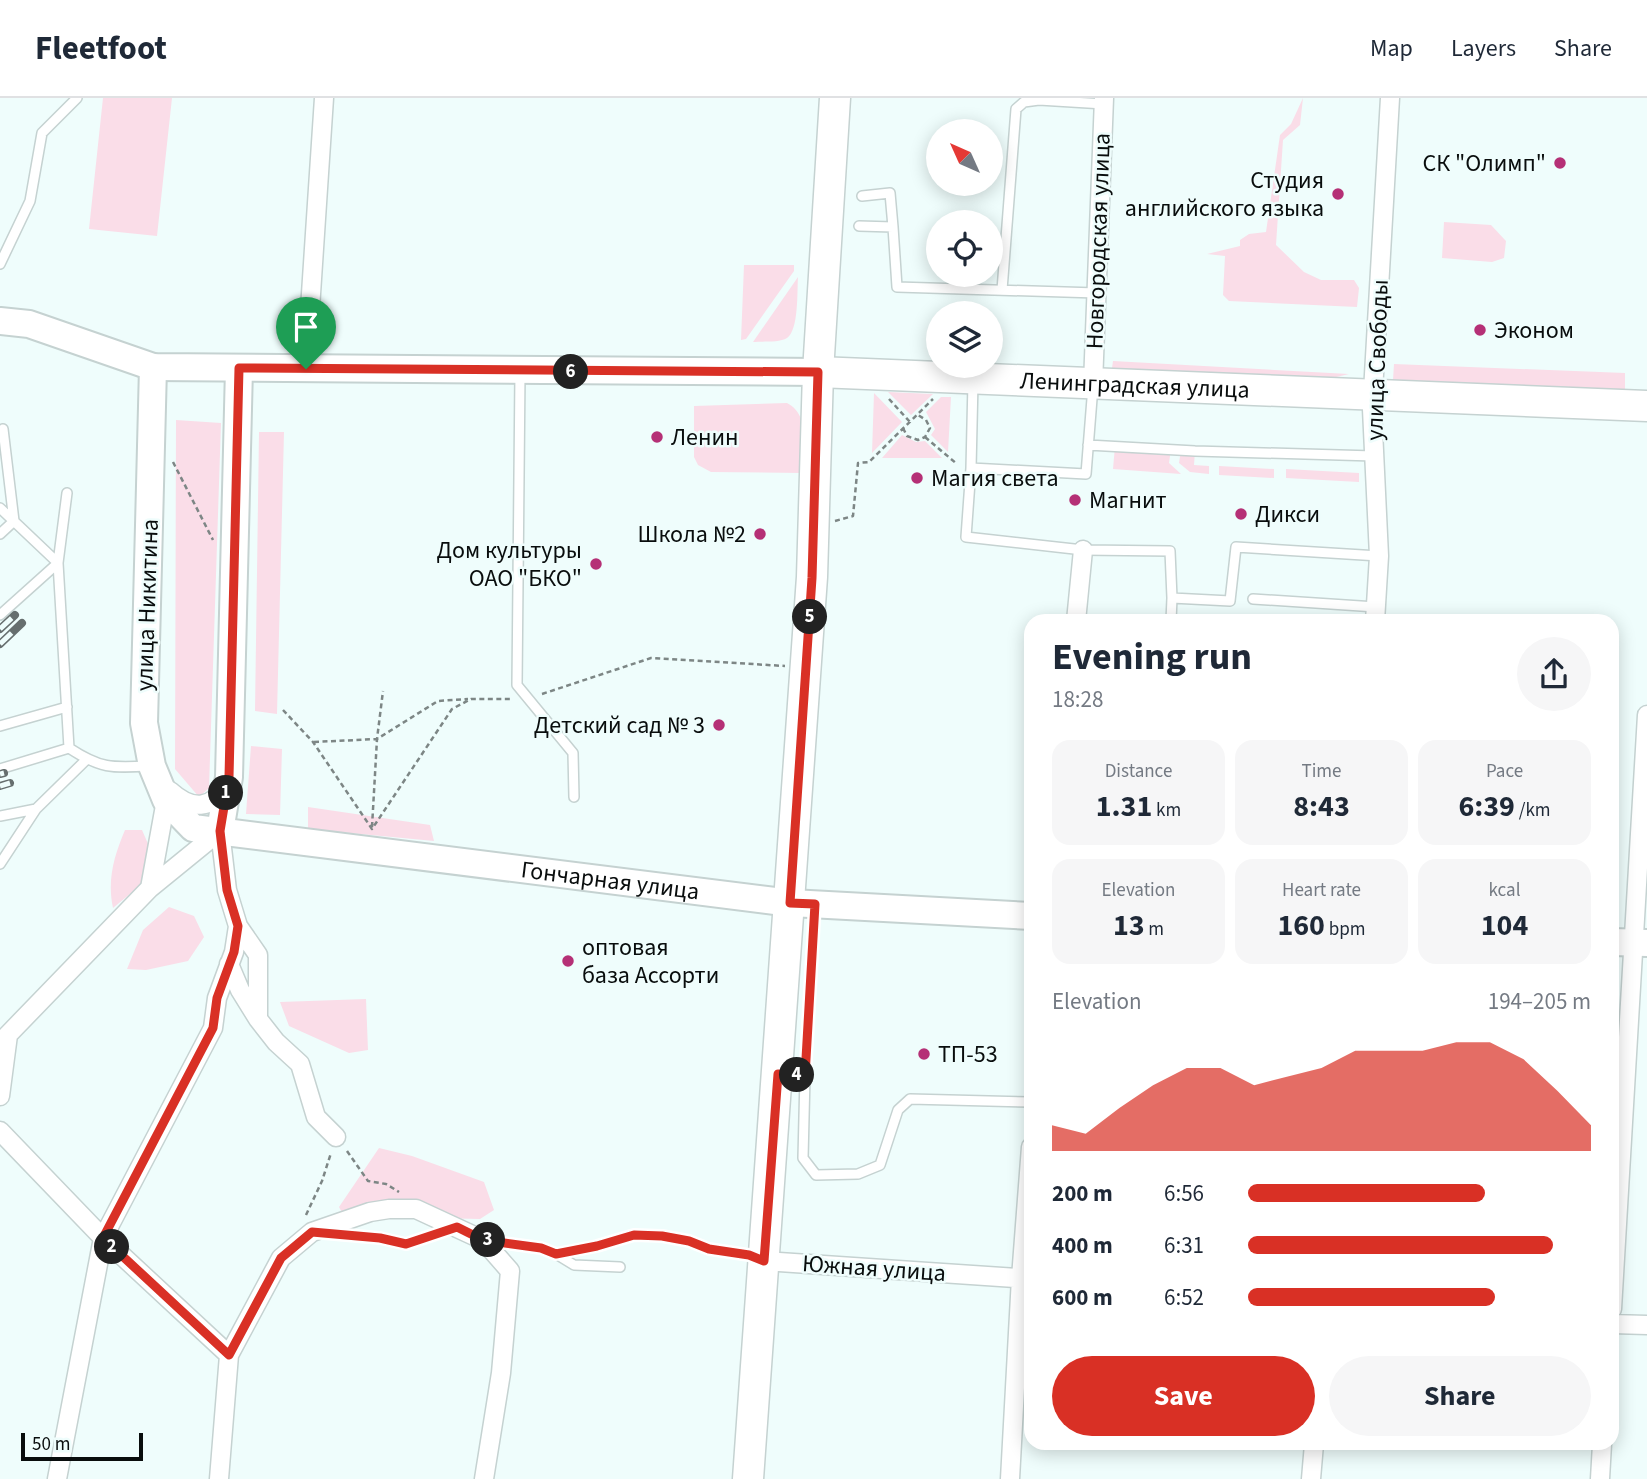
<!DOCTYPE html>
<html lang="en">
<head>
<meta charset="utf-8">
<style>
  body { margin:0; font-family:"Source Sans 3",sans-serif; background:#f6f6f7; color:#1f2937; height:100vh; display:flex; flex-direction:column; font-size:26px; white-space:nowrap }
  * { box-sizing:border-box; margin:0 }
  p { font-size:23px; color:#747a83 }
  .icon { flex:none; width:38px; height:38px; fill:none; stroke:currentColor; stroke-width:2; stroke-linecap:round; stroke-linejoin:round }
  .map { position:relative; flex:1; overflow:hidden }
  .sheet { position:absolute; left:1024px; top:516px; width:595px; height:836px; display:flex; flex-direction:column; background:#fff; border-radius:21px; box-shadow:0 4px 18px #0003 }
  .sheet>* { flex:none }
  .needle { width:46px; rotate:315deg }
  .buttons { position:absolute; left:926px; top:21px; display:grid; gap:14px }
  .buttons a { display:grid; place-items:center; width:77px; height:77px; border-radius:50%; background:#fff; box-shadow:0 4px 18px #0003; font-size:35px }
  .scale { position:absolute; left:21px; bottom:18px; width:122px; box-sizing:border-box; padding-left:7px; border:4px solid #090d0d; border-top:0; font-size:19px; line-height:24px; white-space:nowrap; color:#090d0d; -webkit-text-stroke:5px #effdfc; paint-order:stroke }
  .pin { position:absolute; display:grid; place-items:center; width:60px; height:60px; color:#fff; margin:-72px -30px; border-radius:50% 50% 50% 0; rotate:-45deg; box-shadow:0 0 7px #0007 }
  .pin .icon { rotate:45deg }
  .km { position:absolute; width:35px; height:35px; margin:-18px; border-radius:50%; background:#222; color:#fff; font-size:19px; line-height:35px; text-align:center }
  .round { display:grid; place-items:center; flex:none; width:74px; height:74px; border-radius:37px; background:#f6f6f7 }
  .head { display:flex; align-items:center; justify-content:space-between; height:119px; padding:0 28px }
  h1 { font-size:38px; font-weight:700; line-height:52px }
  .metrics { display:grid; grid-template-columns:repeat(3,1fr); gap:10px; height:119px; padding:7px 28px }
  .metrics div { display:grid; align-content:center; border-radius:18px; background:#f6f6f7; text-align:center }
  .metrics b { font-size:30px; font-weight:700 }
  .metrics small { font-size:19px; font-weight:400 }
  .metrics p { font-size:19px }
  .chart { height:196px; padding:14px 28px }
  .chart p { display:flex; justify-content:space-between }
  .chart svg { width:100%; height:126px; margin-top:7px; fill:#d93025; opacity:.7 }
  .primary-button { display:flex; gap:14px; margin-top:auto; padding:14px 28px }
  .primary-button a { flex:1; height:80px; border-radius:42px; background:#d93025; color:#fff; font-size:28px; font-weight:700; line-height:80px; text-align:center }
  .primary-button a+a { background:#f6f6f7; color:#1f2937 }
  ul { padding:0 28px; list-style:none; font-size:23px }
  li { display:grid; grid-template-columns:112px 84px 1fr; align-items:center; height:52px }
  li i { height:18px; border-radius:9px; background:#d93025 }
  header { display:flex; align-items:center; gap:42px; box-sizing:border-box; height:98px; padding:0 35px; background:#fff; border-bottom:2px solid #e0e1e3 }
  header strong { font-size:33px }
  nav { display:flex; gap:38px; margin-inline-start:auto; font-size:24px }
  .map>svg:first-child { display:block }
</style>
</head>
<body>
<header>
<strong>Fleetfoot</strong>
<nav><a>Map</a><a>Layers</a><a>Share</a></nav>
</header>
<div class="map">
<svg width="1647" height="1381" viewBox="0 0 1647 1381">
  <rect width="100%" height="100%" fill="#effdfc"/>
  <path fill="#fadde8" d="M 103,0 L 172,0 L 157,138 L 89,131 Z
    M 1303,0 L 1300,27 L 1283,42 L 1276,147 L 1304,174 L 1321,182 L 1354,182 L 1359,190 L 1357,209 L 1229,203 L 1223,197 L 1225,158 L 1207,156 L 1240,148 L 1240,142 L 1249,136 L 1266,134 L 1280,37 L 1291,26 Z
    M 1444,124 L 1491,127 L 1506,143 L 1504,160 L 1492,164 L 1442,160 Z
    M 744,167 L 794,167 L 794,173 L 746,241 L 741,242 Z
    M 798,179 C 797,193 799,232 787,240 C 779,245 762,243 753,244 Z
    M 1113,263 L 1349,276 L 1328,281 L 1112,270 Z
    M 1394,266 L 1625,275 L 1625,293 L 1393,282 Z
    M 888,294 L 933,296 L 911,317 Z
    M 874,295 L 902,324 L 872,355 Z
    M 941,299 L 951,299 L 948,354 L 931,337 L 935,331 L 926,314 Z
    M 787,305 C 812,318 803,353 802,375 L 711,374 L 698,367 L 694,359 L 694,308 Z
    M 176,322 L 221,325 L 209,690 L 199,699 L 175,671 Z
    M 259,334 L 284,334 L 277,616 L 255,613 Z
    M 902,337 L 916,344 L 925,343 L 942,360 L 882,360 Z
    M 1115,348 L 1171,351 L 1169,365 L 1181,376 L 1113,371 Z
    M 1181,352 L 1195,353 L 1194,367 L 1209,368 L 1209,376 L 1190,374 L 1179,365 Z
    M 1219,368 L 1274,371 L 1274,380 L 1219,377 Z
    M 1286,371 L 1359,375 L 1359,384 L 1286,380 Z
    M 251,648 L 282,651 L 280,717 L 246,716 Z
    M 308,709 L 430,727 L 434,743 L 308,731 Z
    M 125,732 L 142,732 L 152,755 L 142,786 L 113,810 C 107,782 114,758 125,732 Z
    M 169,809 L 194,818 L 204,839 L 188,863 L 146,872 L 127,871 L 143,832 Z
    M 366,901 L 368,952 L 349,955 L 289,928 L 280,904 Z
    M 379,1050 L 412,1058 L 484,1084 L 494,1112 L 480,1121 L 344,1118 L 339,1109 Z"/>
  <g fill="none" stroke-linecap="round" stroke-linejoin="round">
    <g stroke="#c5d2d1" stroke-width="12">
      <path id="lane" d="M 862,98 L 890,95 L 893,129
        M 859,128 L 893,129 L 897,189 L 1097,195
        M 0,166 L 30,103 L 42,35 L 77,0
        M 1002,192 L 1016,11 L 1024,4 L 1039,2 L 1104,6
        M 520,275 L 517,587 L 573,655 L 574,699
        M 973,284 L 971,370 L 1086,376 L 1093,288
        M 1088,347 L 1195,353 L 1374,358
        M 971,370 L 966,439 L 1083,452 L 1170,453 L 1172,500
        M 0,410 L 58,465 L 67,395
        M 0,436 L 14,423 L 3,331
        M 1253,501 L 1376,509
        M 0,517 L 58,465 L 69,650 C 101,671 112,670 149,668
        M 1171,523 L 1172,500 L 1230,503 L 1236,449 L 1379,458
        M 0,628 L 67,609
        M 0,671 L 69,650
        M 0,718 L 36,711 L 87,661
        M 0,766 L 36,711
        M 780,976 L 805,978 L 803,1060 L 816,1077 L 858,1076 L 880,1067 L 898,1012 L 910,1001 L 1031,1004
        M 324,1135 L 380,1140 L 406,1146 L 453,1131
        M 485,1142 L 541,1150 L 556,1156 L 574,1167 L 620,1169
        M 1016,1269 L 1031,1269"/>
    </g>
    <g stroke="#c5d2d1" stroke-width="21">
      <path id="street" d="M 306,271 L 324,0
        M 1093,286 L 1104,0
        M 1076,523 L 1083,452
        M 1375,523 L 1379,458 L 1372,311 L 1390,0
        M 170,693 C 191,712 212,713 226,686
        M 150,790 L 166,702
        M 238,828 L 258,857 L 258,918
        M 229,866 L 240,892 L 258,921 L 276,944 L 300,966 L 316,1019 L 336,1039
        M 0,945 L 150,790 L 220,733
        M 0,998 L 8,937
        M 0,1033 L 103,1140 L 229,1257
        M 764,1163 L 1031,1181
        M 1612,1211 L 1647,617
        M 1612,1226 L 1647,1227
        M 57,1381 L 103,1140 L 213,930 L 217,900 L 234,854 L 238,828 L 227,792 L 220,733
        M 219,1381 L 229,1257 L 281,1160 L 312,1134 L 370,1114 L 389,1111 L 416,1111 L 483,1142 L 510,1173 L 501,1275 L 484,1381
        M 1010,1381 L 1021,1180 L 1031,1049
        M 1311,1381 L 1314,1346
        M 1600,1381 L 1602,1346"/>
    </g>
    <g stroke="#c5d2d1" stroke-width="30">
      <g id="secondary">
        <path d="M 0,223 L 29,226 L 153,269 L 818,274"/>
        <path id="s1" d="M 153,269 L 144,625 L 152,668 L 166,702 L 193,730 L 791,805 L 1031,818"/>
        <path d="M 220,733 L 229,679 L 239,270"/>
        <path d="M 1612,844 L 1647,845"/>
      </g>
    </g>
    <g stroke="#c5d2d1" stroke-width="33">
      <g id="primary">
        <path id="s2" d="M 818,274 L 1647,308"/>
        <path d="M 748,1381 L 812,479 L 818,274 L 835,0"/>
      </g>
    </g>
    <path stroke="#7d8685" stroke-width="2.5" stroke-dasharray="5 3.5" stroke-linecap="butt" d="M 889,301 L 910,324
      M 903,330 L 907,338 L 918,342 L 925,339 L 930,330 L 926,322 L 918,317
      M 925,339 L 957,366
      M 173,364 L 213,442
      M 835,423 L 853,418 L 858,365 L 869,364 L 933,301
      M 542,596 L 651,560 L 785,568
      M 283,612 L 313,644 L 372,731 L 452,611 L 471,601 L 512,601
      M 314,644 L 377,641 L 438,603 L 468,601
      M 372,729 L 377,641 L 383,593
      M 805,967 L 813,827
      M 347,1053 L 368,1083 L 386,1086 L 399,1094
      M 306,1117 L 322,1083 L 331,1055
      M 576,1152 L 634,1137 L 662,1138 L 689,1143 L 709,1151 L 740,1155"/>
    <use href="#lane" stroke="#fff" stroke-width="9"/>
    <use href="#street" stroke="#fff" stroke-width="18"/>
    <use href="#secondary" stroke="#fff" stroke-width="26"/>
    <use href="#primary" stroke="#fff" stroke-width="30"/>
    <g stroke="#666e6e" stroke-width="8">
      <path id="rail" d="M 0,531 L 15,517
        M 0,546 L 22,525
        M 0,676 L 4,675
        M 0,688 L 10,685"/>
    </g>
    <use href="#rail" stroke="#effdfc" stroke-width="5" stroke-dasharray="16" stroke-linecap="butt"/>
  </g>
  <g fill="none" stroke-linecap="round" stroke-linejoin="round">
    <g stroke="#fff" stroke-width="14">
      <path id="route" d="M 239,270 L 818,274 L 812,480 L 790,805 L 815,806 L 805,978 L 778,976 L 764,1163 L 749,1157 L 709,1151 L 689,1143 L 662,1138 L 634,1137 L 597,1148 L 556,1156 L 541,1150 L 483,1142 L 457,1129 L 406,1146 L 380,1140 L 312,1134 L 281,1160 L 229,1257 L 103,1140 L 213,930 L 217,900 L 234,854 L 238,828 L 227,792 L 220,733 L 229,679 Z"/>
    </g>
    <use href="#route" stroke="#d93025" stroke-width="9"/>
  </g>
  <g fill="#b53076" stroke="#effdfc" stroke-width="2.5">
    <circle cx="1560" cy="65" r="7"/>
    <circle cx="1338" cy="96" r="7"/>
    <circle cx="1480" cy="232" r="7"/>
    <circle cx="657" cy="339" r="7"/>
    <circle cx="917" cy="380" r="7"/>
    <circle cx="1075" cy="402" r="7"/>
    <circle cx="1241" cy="416" r="7"/>
    <circle cx="760" cy="436" r="7"/>
    <circle cx="596" cy="466" r="7"/>
    <circle cx="719" cy="627" r="7"/>
    <circle cx="568" cy="863" r="7"/>
    <circle cx="924" cy="956" r="7"/>
  </g>
  <g text-anchor="middle" stroke-width="5" stroke-linejoin="round" paint-order="stroke">
    <g font-size="24" fill="#090d0d" stroke="#effdfc" text-anchor="start">
      <text x="1546" y="73" text-anchor="end">СК "Олимп"</text>
      <text x="1324" y="90" text-anchor="end">Студия<tspan x="1324" dy="28">английского языка</tspan></text>
      <text x="1494" y="240">Эконом</text>
      <text x="671" y="347">Ленин</text>
      <text x="931" y="388">Магия света</text>
      <text x="1089" y="410">Магнит</text>
      <text x="1255" y="424">Дикси</text>
      <text x="746" y="444" text-anchor="end">Школа №2</text>
      <text x="582" y="460" text-anchor="end">Дом культуры<tspan x="582" dy="28">ОАО "БКО"</tspan></text>
      <text x="705" y="635" text-anchor="end">Детский сад № 3</text>
      <text x="582" y="857">оптовая<tspan x="582" dy="28">база Ассорти</tspan></text>
      <text x="938" y="964">ТП-53</text>
    </g>
    <g font-size="24" fill="#090d0d" stroke="#effdfc">
      <text transform="translate(1098 143) rotate(-88)" y="8">Новгородская улица</text>
      <text transform="translate(1377 262) rotate(-88)" y="8">улица Свободы</text>
      <text dy="8" stroke="none"><textPath href="#s2" startOffset="317">Ленинградская улица</textPath></text>
      <text transform="translate(147 507) rotate(-88)" y="8">улица Никитина</text>
      <text dy="8" stroke="none"><textPath href="#s1" startOffset="896">Гончарная улица</textPath></text>
      <text transform="translate(874 1170) rotate(4)" y="8">Южная улица</text>
    </g>
  </g>
</svg>
<div class="buttons">
<a><svg class="needle" viewBox="-14 -14 28 28"><path d="M0-13l5 13h-10z" fill="#e53935"/><path d="M0 13l5-13h-10z" fill="#747a83"/></svg></a>
<a><svg class="icon" aria-label="locate" viewBox="0 0 24 24"><circle cx="12" cy="12" r="6"/><path d="M12 2v4M12 18v4M2 12h4M18 12h4"/></svg></a>
<a><svg class="icon" aria-label="layers" viewBox="0 0 24 24"><path d="M12 4l9 5-9 5-9-5zM3 14l9 5 9-5"/></svg></a>
</div>
<div class="scale">50 m</div>
<div class="pin" style="left:306px;top:271px;background:#1e9e55"><svg class="icon" aria-label="arrive" viewBox="0 0 24 24"><path d="M6 21V4h12l-3 4 3 4H6"/></svg></div>
<b class="km" style="left:226px;top:695px">1</b>
<b class="km" style="left:112px;top:1149px">2</b>
<b class="km" style="left:488px;top:1142px">3</b>
<b class="km" style="left:797px;top:977px">4</b>
<b class="km" style="left:810px;top:519px">5</b>
<b class="km" style="left:571px;top:274px">6</b>
<section class="sheet">
<div class="head"><div><h1>Evening run</h1><p>18:28</p></div><a class="round"><svg class="icon" aria-label="share" viewBox="0 0 24 24"><path d="M12 15V3M7 8l5-5 5 5M5 13v7h14v-7"/></svg></a></div>
<div class="metrics">
<div><p>Distance</p><b>1.31<small> km</small></b></div>
<div><p>Time</p><b>8:43</b></div>
<div><p>Pace</p><b>6:39<small> /km</small></b></div>
</div>
<div class="metrics">
<div><p>Elevation</p><b>13<small> m</small></b></div>
<div><p>Heart rate</p><b>160<small> bpm</small></b></div>
<div><p>kcal</p><b>104</b></div>
</div>
<div class="chart"><p><span>Elevation</span>194–205 m</p>
<svg viewBox="0 0 160 44" preserveAspectRatio="none"><path d="M0 44V35L10 38L20 29L30 21L40 15L50 15L60 21L70 18L80 15L90 9L100 9L110 9L120 6L130 6L140 12L150 23L160 35V44z"/></svg>
</div>
<ul>
<li><b>200 m</b>6:56<i style="width:69%"></i></li>
<li><b>400 m</b>6:31<i style="width:89%"></i></li>
<li><b>600 m</b>6:52<i style="width:72%"></i></li>
</ul>
<div class="primary-button"><a>Save</a><a>Share</a></div>
</section>
</div>
</body>
</html>
